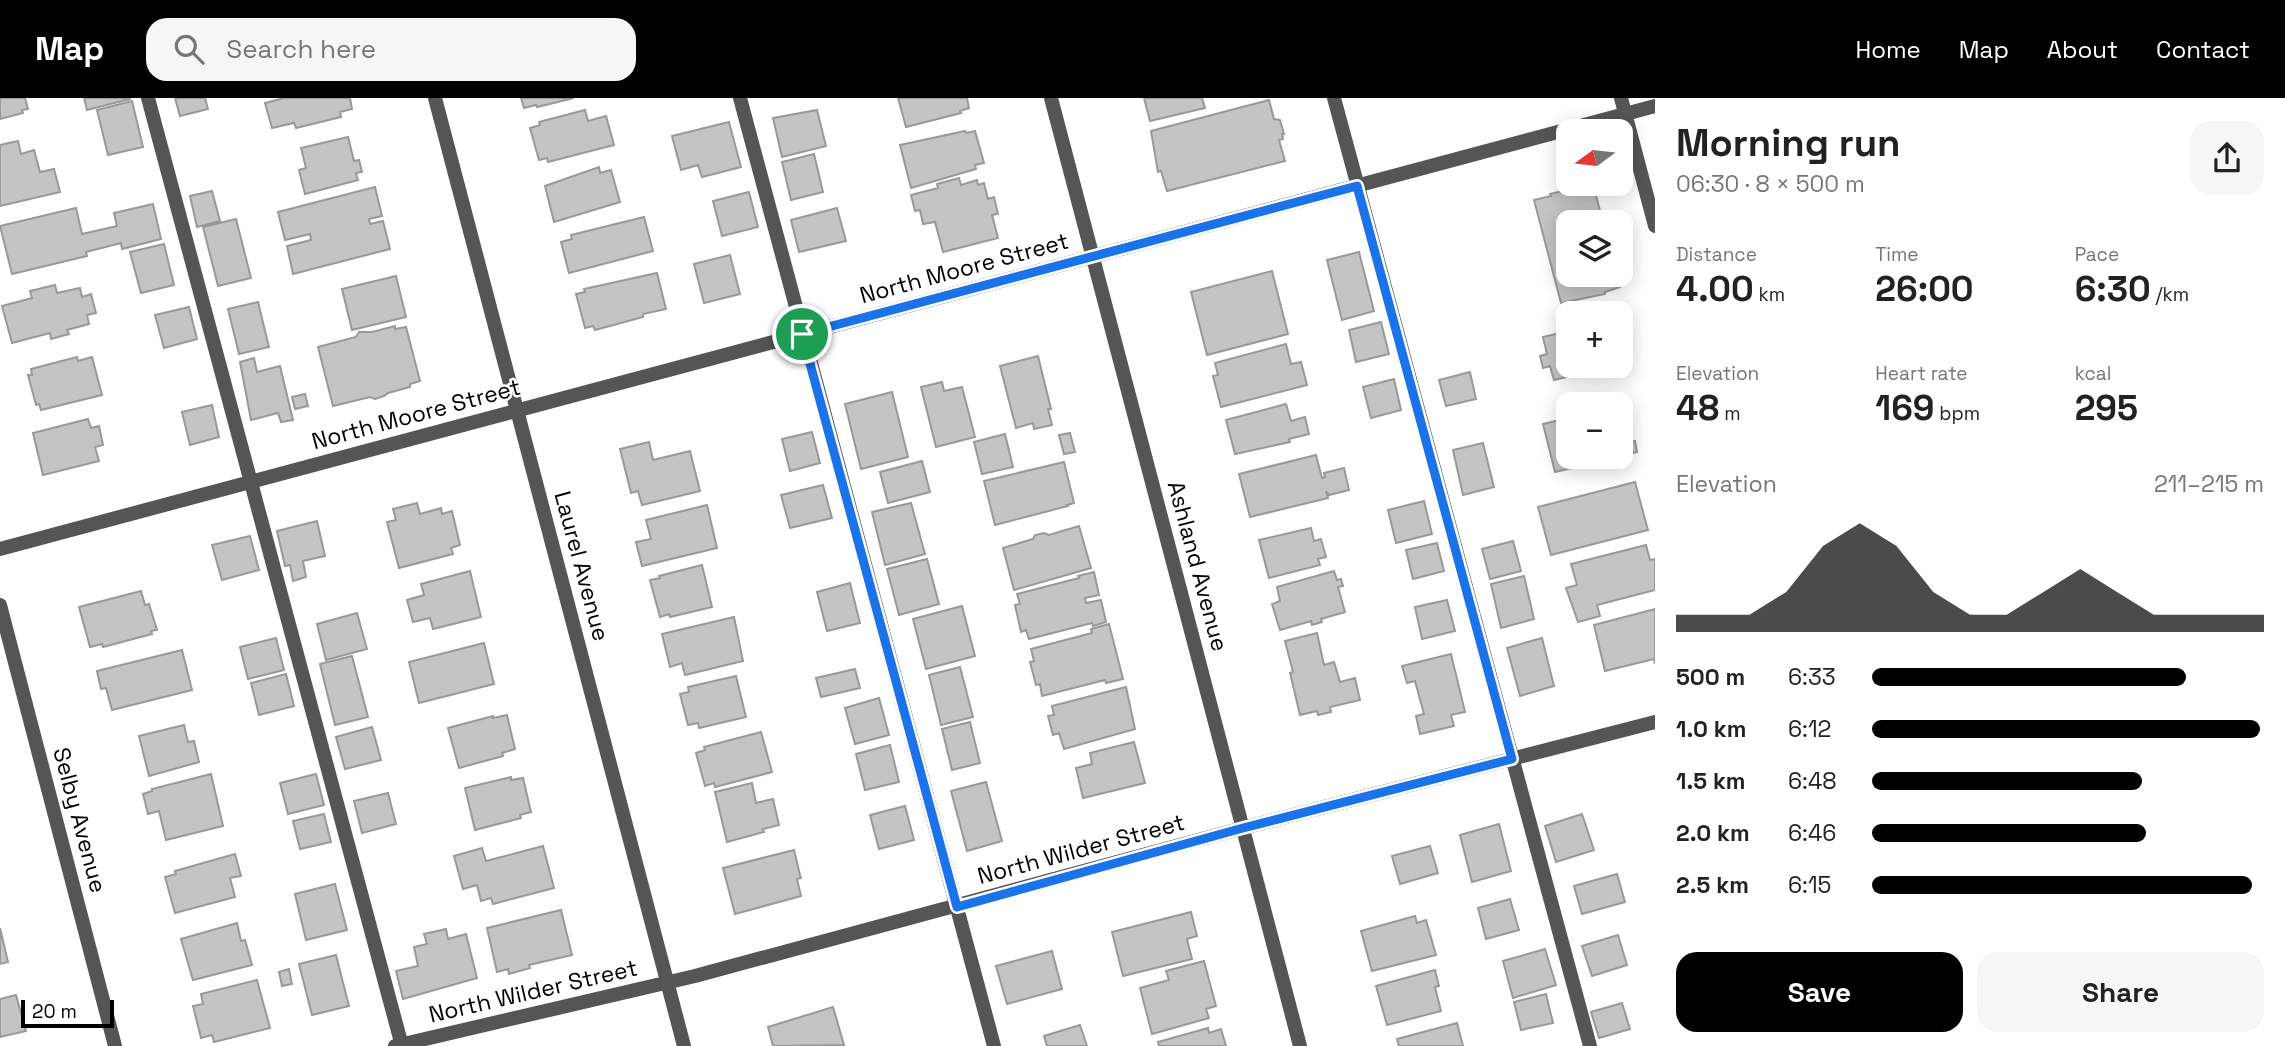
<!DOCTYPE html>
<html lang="en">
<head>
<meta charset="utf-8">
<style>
  body { margin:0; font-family:"Space Grotesk",sans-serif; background:#f6f6f6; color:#222; height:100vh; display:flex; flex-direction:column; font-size:26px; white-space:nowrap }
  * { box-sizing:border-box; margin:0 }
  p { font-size:23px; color:#767676 }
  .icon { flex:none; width:38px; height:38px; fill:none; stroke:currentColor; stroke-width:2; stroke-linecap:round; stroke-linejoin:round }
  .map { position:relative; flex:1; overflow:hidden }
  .drawer { display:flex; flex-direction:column; background:#fff; width:630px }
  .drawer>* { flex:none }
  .needle { width:46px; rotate:255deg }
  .tools { position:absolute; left:1556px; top:21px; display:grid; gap:14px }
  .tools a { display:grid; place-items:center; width:77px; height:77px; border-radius:14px; background:#fff; box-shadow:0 4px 18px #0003; font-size:35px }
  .scale { position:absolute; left:21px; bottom:18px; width:93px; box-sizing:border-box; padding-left:7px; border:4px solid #000; border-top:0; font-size:19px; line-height:24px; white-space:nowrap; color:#000; -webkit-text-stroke:5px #fff; paint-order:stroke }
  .pin { position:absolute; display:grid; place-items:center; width:60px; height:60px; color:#fff; margin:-30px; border:4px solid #fff; border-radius:50%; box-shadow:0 2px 7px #0007 }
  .round { display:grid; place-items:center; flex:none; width:74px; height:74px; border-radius:21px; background:#f6f6f6 }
  .summary { display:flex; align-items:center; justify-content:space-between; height:119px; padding:0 21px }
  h1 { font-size:38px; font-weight:700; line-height:52px }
  .figures { display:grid; grid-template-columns:repeat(3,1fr); gap:10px; height:119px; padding:7px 21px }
  .figures div { display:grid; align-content:center }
  .figures b { font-size:35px; font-weight:700 }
  .figures small { font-size:19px; font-weight:400 }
  .figures p { font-size:19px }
  .chart { height:196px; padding:14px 21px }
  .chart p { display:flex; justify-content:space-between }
  .chart svg { width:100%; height:126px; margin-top:7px; fill:#000; opacity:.7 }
  .button { display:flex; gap:14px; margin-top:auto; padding:14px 21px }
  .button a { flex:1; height:80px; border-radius:21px; background:#000; color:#fff; font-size:28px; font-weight:700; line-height:80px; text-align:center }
  .button a+a { background:#f6f6f6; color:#222 }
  ul { padding:0 21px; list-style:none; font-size:23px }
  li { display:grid; grid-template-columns:112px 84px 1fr; align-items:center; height:52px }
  li i { height:18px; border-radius:9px; background:#000 }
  header { display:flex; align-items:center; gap:42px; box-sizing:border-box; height:98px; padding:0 35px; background:#000; color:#fff }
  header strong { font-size:33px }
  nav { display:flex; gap:38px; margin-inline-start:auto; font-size:24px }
  .search { width:490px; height:63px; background:#f6f6f6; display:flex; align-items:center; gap:18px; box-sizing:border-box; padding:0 24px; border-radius:21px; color:#767676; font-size:26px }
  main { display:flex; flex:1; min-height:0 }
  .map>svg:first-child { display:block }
</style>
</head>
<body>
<header>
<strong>Map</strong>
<div class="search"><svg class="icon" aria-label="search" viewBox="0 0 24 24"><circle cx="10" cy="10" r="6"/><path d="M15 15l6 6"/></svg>Search here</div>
<nav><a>Home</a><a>Map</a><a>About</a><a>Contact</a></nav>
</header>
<main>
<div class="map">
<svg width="1655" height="948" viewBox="0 0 1655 948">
  <rect width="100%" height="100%" fill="#fff"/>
  <path fill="#c4c4c4" stroke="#999" stroke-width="2" d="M 0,0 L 25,0 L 28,11 L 22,12 L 23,15 L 0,21 Z
    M 84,0 L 130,0 L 130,1 L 87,12 Z
    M 175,0 L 205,0 L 208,11 L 180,18 Z
    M 284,0 L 350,0 L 352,11 L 340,14 L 341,19 L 296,30 L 294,25 L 272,30 L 265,5 Z
    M 521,0 L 574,0 L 537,9 L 536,7 L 524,10 Z
    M 898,0 L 967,0 L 969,10 L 960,13 L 961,15 L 906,29 Z
    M 1144,0 L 1202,0 L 1205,10 L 1150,23 Z
    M 1269,2 L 1274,21 L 1280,22 L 1284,36 L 1282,36 L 1283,41 L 1279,42 L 1285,63 L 1167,93 L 1161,73 L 1158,74 L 1151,33 Z
    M 132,3 L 143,49 L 108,57 L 97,12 Z
    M 585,12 L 588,23 L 606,18 L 614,47 L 548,64 L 547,60 L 539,62 L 530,30 L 540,27 L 539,24 Z
    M 817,12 L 826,48 L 782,59 L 773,20 Z
    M 729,24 L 741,69 L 702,79 L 698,67 L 681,72 L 672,38 Z
    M 965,33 L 966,35 L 975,33 L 984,65 L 975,67 L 976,71 L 911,90 L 900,47 Z
    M 348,39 L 354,63 L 359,62 L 362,74 L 356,75 L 358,82 L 305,96 L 299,72 L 306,70 L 301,50 Z
    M 18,43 L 21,56 L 34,52 L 40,74 L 54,71 L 60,94 L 0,108 L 0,47 Z
    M 814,56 L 823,94 L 791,102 L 782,64 Z
    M 599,69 L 600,75 L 611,72 L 620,104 L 554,124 L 545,88 Z
    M 959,80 L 961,87 L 977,82 L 978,87 L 984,85 L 988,101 L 994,99 L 998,116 L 992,117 L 998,140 L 943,154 L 935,124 L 923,126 L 920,112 L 915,113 L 911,97 L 938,90 L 937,86 Z
    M 1593,86 L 1603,124 L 1568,124 L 1568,177 L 1617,177 L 1620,189 L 1605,194 L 1605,196 L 1561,205 L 1534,102 L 1551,98 L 1550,96 Z
    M 375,89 L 382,118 L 369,121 L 370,126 L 383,123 L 390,151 L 293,176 L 287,148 L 311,142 L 310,136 L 285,142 L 278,114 Z
    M 212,93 L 220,123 L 197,129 L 190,98 Z
    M 749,94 L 758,129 L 722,138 L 713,103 Z
    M 153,106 L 161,141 L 122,151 L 121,145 L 86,154 L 87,158 L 12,176 L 0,128 L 76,110 L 82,136 L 117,128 L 114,115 Z
    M 837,110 L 846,143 L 799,154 L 791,122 Z
    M 644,119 L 653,153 L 569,175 L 561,144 L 572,141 L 571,137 Z
    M 236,121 L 251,180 L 218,188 L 203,129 Z
    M 164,146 L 174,187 L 141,195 L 130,154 Z
    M 1359,154 L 1374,213 L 1342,222 L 1327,162 Z
    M 730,157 L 740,196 L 704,205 L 694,166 Z
    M 1272,173 L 1288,236 L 1207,257 L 1191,194 Z
    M 657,175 L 666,211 L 643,216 L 643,219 L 595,232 L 593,228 L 585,230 L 576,196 L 585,194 L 584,191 Z
    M 396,178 L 406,219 L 352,232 L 342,191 Z
    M 55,187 L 57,195 L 80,190 L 82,199 L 91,196 L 96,215 L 87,217 L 89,226 L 67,232 L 69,236 L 51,241 L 50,235 L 12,245 L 2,208 L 32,200 L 30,193 Z
    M 258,204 L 269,249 L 239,256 L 228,211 Z
    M 189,209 L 197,241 L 164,250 L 155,217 Z
    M 1381,224 L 1389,256 L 1356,264 L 1349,232 Z
    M 395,228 L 395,231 L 406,229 L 420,283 L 410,286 L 410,289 L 388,295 L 384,298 L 375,301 L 370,299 L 333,308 L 318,249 L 356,239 L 359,234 L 372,234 Z
    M 1568,233 L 1568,268 L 1604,270 L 1554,282 L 1550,268 L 1543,270 L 1540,258 L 1547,256 L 1543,239 Z
    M 1286,246 L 1291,266 L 1301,264 L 1307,287 L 1221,309 L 1213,278 L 1218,277 L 1215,265 Z
    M 1038,258 L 1051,311 L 1048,311 L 1052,327 L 1034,331 L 1033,325 L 1016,330 L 1000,268 Z
    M 77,259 L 78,263 L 92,259 L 102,297 L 41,312 L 39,306 L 36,307 L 28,277 L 32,277 L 31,271 Z
    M 254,260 L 257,274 L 280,268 L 293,322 L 281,324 L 278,315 L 251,322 L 240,264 Z
    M 1470,274 L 1476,301 L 1446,308 L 1439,282 Z
    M 1394,281 L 1401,312 L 1371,320 L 1363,289 Z
    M 942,284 L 944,293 L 962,289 L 975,339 L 936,349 L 921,289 Z
    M 892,294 L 908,359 L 861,371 L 845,306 Z
    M 305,296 L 308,308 L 295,311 L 292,299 Z
    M 1613,298 L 1615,306 L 1587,306 L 1587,305 Z
    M 1286,306 L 1291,323 L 1305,319 L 1309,336 L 1289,341 L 1290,344 L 1235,356 L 1226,322 Z
    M 212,307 L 219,339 L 190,347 L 182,314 Z
    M 1568,320 L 1568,359 L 1617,359 L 1555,374 L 1543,326 Z
    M 88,321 L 91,330 L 99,328 L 103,347 L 95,349 L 99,363 L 43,377 L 33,335 Z
    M 1620,327 L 1625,345 L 1635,343 L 1637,354 L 1620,358 Z
    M 812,334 L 820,365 L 790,373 L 782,341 Z
    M 1070,335 L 1075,354 L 1064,356 L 1059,337 Z
    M 1005,336 L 1013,369 L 982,376 L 974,344 Z
    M 649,344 L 653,362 L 690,353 L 700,393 L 642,407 L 638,393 L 631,395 L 620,351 Z
    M 1483,345 L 1494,389 L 1463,397 L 1453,352 Z
    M 1316,357 L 1322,380 L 1325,379 L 1324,375 L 1344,370 L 1349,392 L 1329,397 L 1326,393 L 1328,400 L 1250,419 L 1239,376 Z
    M 922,363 L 930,394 L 888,405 L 880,374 Z
    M 1064,364 L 1074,405 L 1067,407 L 1068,408 L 995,427 L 984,383 Z
    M 1635,384 L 1648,432 L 1551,457 L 1538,409 Z
    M 823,387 L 832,420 L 790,430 L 781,397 Z
    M 1424,403 L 1432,436 L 1396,445 L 1388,412 Z
    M 417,405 L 420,416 L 441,410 L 442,416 L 452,413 L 460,447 L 451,450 L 453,456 L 399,470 L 387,424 L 396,422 L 393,411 Z
    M 911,405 L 925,456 L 885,467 L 872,414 Z
    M 707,407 L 717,450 L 642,468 L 636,444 L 651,441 L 646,422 Z
    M 317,423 L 325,458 L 303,463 L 306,479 L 293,483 L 290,467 L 285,468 L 277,433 Z
    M 1079,428 L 1091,470 L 1014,492 L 1003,450 L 1033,441 L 1035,437 L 1044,435 L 1049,437 Z
    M 1311,430 L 1314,443 L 1321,441 L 1326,459 L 1318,461 L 1320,467 L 1269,480 L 1259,442 Z
    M 250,438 L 259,472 L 222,482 L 212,447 Z
    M 1513,443 L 1521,473 L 1490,481 L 1482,451 Z
    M 1437,445 L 1444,473 L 1413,481 L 1406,452 Z
    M 1646,447 L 1650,462 L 1655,461 L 1655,492 L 1597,507 L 1600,518 L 1578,524 L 1566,490 L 1577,487 L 1571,466 Z
    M 927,461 L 939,506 L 899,517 L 887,471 Z
    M 702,467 L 712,509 L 670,519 L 669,516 L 660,519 L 650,482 L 660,480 L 659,478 Z
    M 470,473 L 481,519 L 433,531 L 430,520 L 413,524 L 407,502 L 424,497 L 421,486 Z
    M 1334,473 L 1337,482 L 1341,481 L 1343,488 L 1338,489 L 1345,514 L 1321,521 L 1322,524 L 1312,527 L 1311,523 L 1280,532 L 1272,506 L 1280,503 L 1277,489 Z
    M 1094,474 L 1099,497 L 1085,500 L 1086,505 L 1101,502 L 1106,524 L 1093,528 L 1092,525 L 1029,541 L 1026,532 L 1021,534 L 1015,507 L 1020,506 L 1017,496 L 1079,480 L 1078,478 Z
    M 1524,478 L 1534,521 L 1501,530 L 1491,486 Z
    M 850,485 L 860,525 L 827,533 L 817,494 Z
    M 141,493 L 145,507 L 149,506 L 157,532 L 151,533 L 152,536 L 103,549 L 102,546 L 90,549 L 79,509 Z
    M 1447,502 L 1455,533 L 1422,541 L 1415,509 Z
    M 962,508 L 975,558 L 926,571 L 913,521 Z
    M 1655,511 L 1655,566 L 1654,561 L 1605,573 L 1594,527 Z
    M 357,515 L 367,551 L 326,562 L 317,526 Z
    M 734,519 L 743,563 L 685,577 L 682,565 L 670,569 L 662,536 Z
    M 1109,526 L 1123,581 L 1106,585 L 1105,582 L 1042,598 L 1040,586 L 1036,587 L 1030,564 L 1034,563 L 1031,551 L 1092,535 L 1091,531 Z
    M 1317,535 L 1324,567 L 1334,564 L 1340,584 L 1355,580 L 1360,602 L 1330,609 L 1331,614 L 1318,617 L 1317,613 L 1300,617 L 1290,575 L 1293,574 L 1285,543 Z
    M 276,540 L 284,572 L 248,581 L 240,549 Z
    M 1542,540 L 1554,588 L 1520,598 L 1507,550 Z
    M 484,545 L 494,586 L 419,605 L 409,564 Z
    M 182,552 L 192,592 L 112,612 L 106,590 L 101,591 L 97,573 Z
    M 1451,556 L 1465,614 L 1451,617 L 1454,628 L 1420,636 L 1416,618 L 1424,616 L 1415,583 L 1407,585 L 1402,568 Z
    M 352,558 L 368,619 L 335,627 L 320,566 Z
    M 960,569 L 973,619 L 941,627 L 929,577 Z
    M 855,571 L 860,590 L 821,599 L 816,580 Z
    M 286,576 L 294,608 L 259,617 L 251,585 Z
    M 736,578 L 746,619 L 699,630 L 698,625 L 688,627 L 680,596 L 689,594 L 688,589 Z
    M 1126,589 L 1135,631 L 1064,651 L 1059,635 L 1053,637 L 1048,618 L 1054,617 L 1052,608 Z
    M 879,600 L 889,637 L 855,646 L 845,610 Z
    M 507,617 L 515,651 L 502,655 L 503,658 L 459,670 L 448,630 L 493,618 L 493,620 Z
    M 970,624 L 980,665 L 952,672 L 942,631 Z
    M 184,627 L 188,644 L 194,643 L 199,664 L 149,678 L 139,638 Z
    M 372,629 L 381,662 L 345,671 L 336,639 Z
    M 761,634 L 772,674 L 715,689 L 714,685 L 705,688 L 696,655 L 705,652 L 704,649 Z
    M 1134,644 L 1145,685 L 1083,700 L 1076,670 L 1092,666 L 1090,655 Z
    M 890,647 L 899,684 L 865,692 L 856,656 Z
    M 211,676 L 223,728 L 166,742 L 159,713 L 148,716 L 143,696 L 152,693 L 152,691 Z
    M 316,676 L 324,707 L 288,716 L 280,685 Z
    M 511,679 L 511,682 L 523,680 L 531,714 L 520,717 L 521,720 L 475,732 L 465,690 Z
    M 986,684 L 1002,743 L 967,753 L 951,693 Z
    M 752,685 L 756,705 L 773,701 L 779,727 L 763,731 L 764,734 L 727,744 L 715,694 Z
    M 388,695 L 396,726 L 362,735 L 354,703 Z
    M 905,708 L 914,742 L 879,751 L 870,717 Z
    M 324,716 L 331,744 L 300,751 L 293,723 Z
    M 1582,716 L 1594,752 L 1556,764 L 1545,728 Z
    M 1499,726 L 1511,773 L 1472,784 L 1460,737 Z
    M 543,748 L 554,790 L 493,806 L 491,800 L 481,803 L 477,787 L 463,791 L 454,758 L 482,750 L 486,763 Z
    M 1430,748 L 1438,775 L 1400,786 L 1392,758 Z
    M 794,752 L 800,777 L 801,780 L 797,781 L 801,798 L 735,816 L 723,770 Z
    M 235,756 L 241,778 L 230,780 L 235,799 L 175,815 L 165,779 L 176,776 L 175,773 Z
    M 1617,776 L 1625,804 L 1582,816 L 1574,788 Z
    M 335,786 L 347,832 L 306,842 L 295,796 Z
    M 1510,801 L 1519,832 L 1486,841 L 1478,810 Z
    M 561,812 L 572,857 L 529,867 L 530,870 L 509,876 L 508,871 L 497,874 L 487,830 Z
    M 1191,814 L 1197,838 L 1187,841 L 1192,861 L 1123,878 L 1112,834 Z
    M 1415,818 L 1417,825 L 1426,822 L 1436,857 L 1372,873 L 1361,833 Z
    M 237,825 L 241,843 L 245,842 L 252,867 L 193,882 L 181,841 Z
    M 0,830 L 8,864 L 0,866 Z
    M 446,831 L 448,841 L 466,836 L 477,880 L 403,901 L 396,873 L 418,868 L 414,849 L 427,846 L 424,836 Z
    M 1618,837 L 1627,867 L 1592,878 L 1582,848 Z
    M 1545,851 L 1556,887 L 1513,900 L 1503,863 Z
    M 1052,853 L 1062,891 L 1007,906 L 996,868 Z
    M 336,857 L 349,908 L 312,917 L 299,866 Z
    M 1204,863 L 1216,908 L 1206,911 L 1209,920 L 1152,936 L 1140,890 L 1169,882 L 1166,873 Z
    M 289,871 L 292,886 L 282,888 L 279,874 Z
    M 1435,872 L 1439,888 L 1435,889 L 1441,913 L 1387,927 L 1376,888 Z
    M 257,882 L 270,930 L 214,944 L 212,937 L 201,940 L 193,908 L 203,906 L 201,896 Z
    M 1546,896 L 1553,925 L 1521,932 L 1514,904 Z
    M 16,897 L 26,933 L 0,939 L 0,901 Z
    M 1622,905 L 1630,931 L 1599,940 L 1591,914 Z
    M 833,909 L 844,947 L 773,948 L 768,929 Z
    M 1457,925 L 1463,948 L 1399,948 L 1397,941 Z
    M 1080,927 L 1087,948 L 1047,948 L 1044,938 Z
    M 1208,930 L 1209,935 L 1221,931 L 1226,948 L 1159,948 L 1158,944 Z"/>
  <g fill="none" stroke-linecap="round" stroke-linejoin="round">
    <path stroke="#555" stroke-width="14" d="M 148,0 L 402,948
      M 740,0 L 994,948
      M 1334,0 L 1590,948"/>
    <path stroke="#555" stroke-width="14" d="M 435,0 L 684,948
      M 1051,0 L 1300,948
      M 1621,0 L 1655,128
      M 0,451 L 1655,8
      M 0,507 L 115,948
      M 395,948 L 695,878 L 1243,730 L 1655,624"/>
  </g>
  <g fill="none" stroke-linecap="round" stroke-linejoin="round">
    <g stroke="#fff" stroke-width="14">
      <path id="route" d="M 1357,88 L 1512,661 L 1243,730 L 957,809 L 802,236 Z"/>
    </g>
    <use href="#route" stroke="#1a73e8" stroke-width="9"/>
  </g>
  <g text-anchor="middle" stroke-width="5" stroke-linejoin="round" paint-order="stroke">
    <g font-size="23" fill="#000" stroke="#fff">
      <text transform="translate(964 170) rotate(-15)" y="8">North Moore Street</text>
      <text transform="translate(416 316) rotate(-15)" y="8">North Moore Street</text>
      <text transform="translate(582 468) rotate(75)" y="8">Laurel Avenue</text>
      <text transform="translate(1198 468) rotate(75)" y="8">Ashland Avenue</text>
      <text transform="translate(80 722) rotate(75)" y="8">Selby Avenue</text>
      <text transform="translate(1081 751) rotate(-15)" y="8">North Wilder Street</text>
      <text transform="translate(533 893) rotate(-13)" y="8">North Wilder Street</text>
    </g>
  </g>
</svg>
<div class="tools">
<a><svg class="needle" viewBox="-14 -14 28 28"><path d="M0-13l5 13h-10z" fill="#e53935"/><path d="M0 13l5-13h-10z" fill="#767676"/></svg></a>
<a><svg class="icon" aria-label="layers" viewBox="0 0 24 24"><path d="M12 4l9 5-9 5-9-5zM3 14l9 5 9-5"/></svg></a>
<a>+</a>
<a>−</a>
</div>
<div class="scale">20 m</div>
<div class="pin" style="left:802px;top:236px;background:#1e9e55"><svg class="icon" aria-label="arrive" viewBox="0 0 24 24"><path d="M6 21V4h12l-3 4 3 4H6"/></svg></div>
</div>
<section class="drawer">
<div class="summary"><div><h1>Morning run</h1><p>06:30 · 8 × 500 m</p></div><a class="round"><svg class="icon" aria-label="share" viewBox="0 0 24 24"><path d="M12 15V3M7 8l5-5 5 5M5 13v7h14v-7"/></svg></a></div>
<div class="figures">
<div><p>Distance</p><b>4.00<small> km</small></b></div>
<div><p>Time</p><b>26:00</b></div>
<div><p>Pace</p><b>6:30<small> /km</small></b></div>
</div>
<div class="figures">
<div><p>Elevation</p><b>48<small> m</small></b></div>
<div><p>Heart rate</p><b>169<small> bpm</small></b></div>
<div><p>kcal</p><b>295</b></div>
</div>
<div class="chart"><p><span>Elevation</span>211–215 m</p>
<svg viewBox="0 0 160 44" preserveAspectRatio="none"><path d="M0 44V38L10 38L20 38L30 30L40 14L50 6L60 14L70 30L80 38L90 38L100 30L110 22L120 30L130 38L140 38L150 38L160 38V44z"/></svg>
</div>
<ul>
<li><b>500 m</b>6:33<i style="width:80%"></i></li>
<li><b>1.0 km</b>6:12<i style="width:99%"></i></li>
<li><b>1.5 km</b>6:48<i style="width:69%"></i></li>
<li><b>2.0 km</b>6:46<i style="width:70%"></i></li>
<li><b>2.5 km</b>6:15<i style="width:97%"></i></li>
</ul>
<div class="button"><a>Save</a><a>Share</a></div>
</section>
</main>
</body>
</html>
